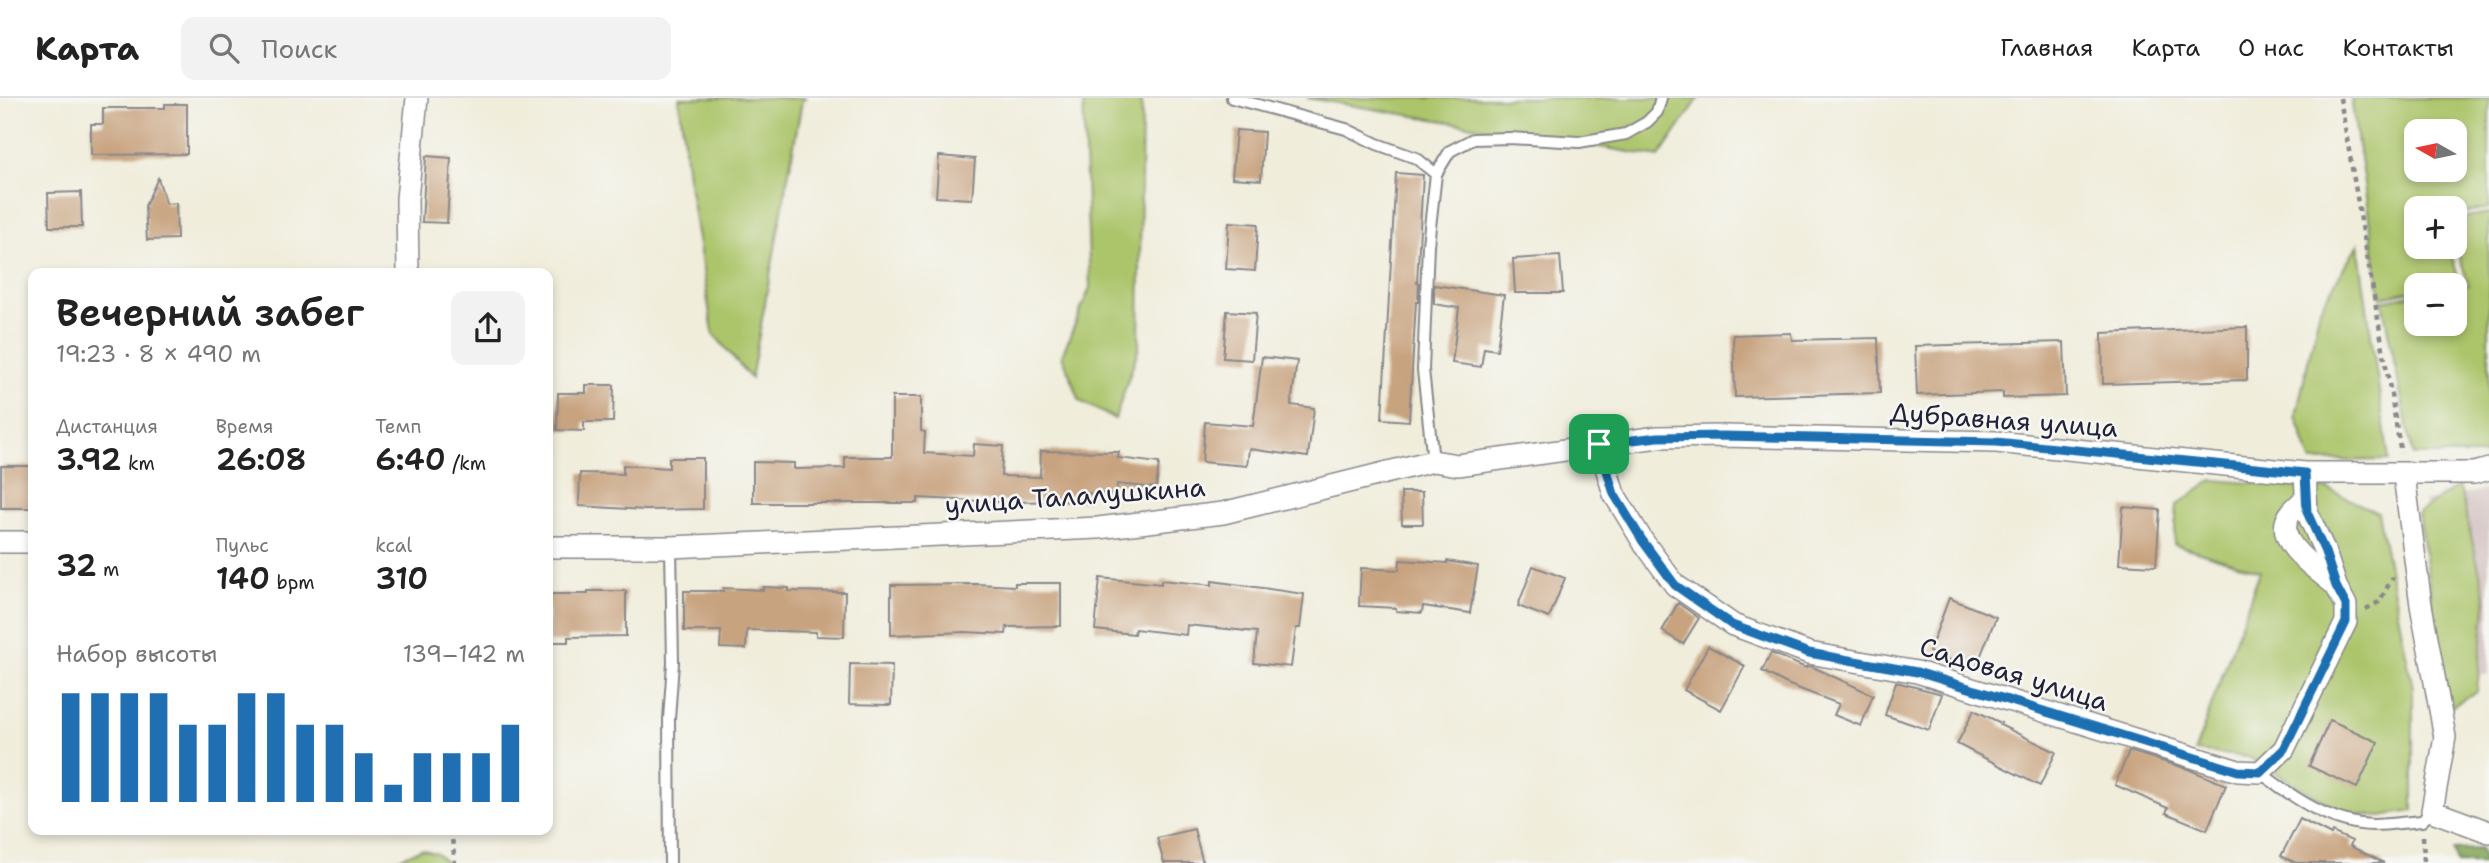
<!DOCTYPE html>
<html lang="ru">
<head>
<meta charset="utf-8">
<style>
  body { margin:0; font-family:"Shantell Sans",sans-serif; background:#f2f2f2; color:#222; height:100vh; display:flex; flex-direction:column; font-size:26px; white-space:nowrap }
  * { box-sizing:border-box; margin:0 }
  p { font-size:23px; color:#767676 }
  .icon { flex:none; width:38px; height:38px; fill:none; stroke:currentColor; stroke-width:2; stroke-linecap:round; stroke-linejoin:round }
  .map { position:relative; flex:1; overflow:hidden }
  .drawer { position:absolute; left:28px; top:170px; width:525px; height:567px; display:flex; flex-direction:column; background:#fff; border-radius:14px; box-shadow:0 4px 10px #0003 }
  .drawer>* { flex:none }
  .needle { width:46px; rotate:279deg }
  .fabs { position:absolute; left:2404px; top:21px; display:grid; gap:14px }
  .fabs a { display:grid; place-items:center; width:63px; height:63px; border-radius:14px; background:#fff; box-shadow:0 4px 10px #0003; font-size:35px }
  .pin { position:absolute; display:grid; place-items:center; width:60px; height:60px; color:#fff; margin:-30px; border-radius:14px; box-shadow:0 4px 10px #0006 }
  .round { display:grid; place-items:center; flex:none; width:74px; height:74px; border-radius:14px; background:#f2f2f2 }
  .headline { display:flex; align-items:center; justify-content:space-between; height:119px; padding:0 28px }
  h1 { font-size:38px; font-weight:600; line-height:52px }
  .stats { display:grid; grid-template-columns:repeat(3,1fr); gap:10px; height:119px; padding:7px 28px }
  .stats div { display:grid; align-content:center }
  .stats b { font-size:30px; font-weight:600 }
  .stats small { font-size:19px; font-weight:400 }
  .stats p { font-size:19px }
  .chart { height:196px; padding:14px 28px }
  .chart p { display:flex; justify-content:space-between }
  .chart svg { width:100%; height:126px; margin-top:7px; stroke:#1f6fb2; stroke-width:6 }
  header { display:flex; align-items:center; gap:42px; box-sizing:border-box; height:98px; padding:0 35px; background:#fff; border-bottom:2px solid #e0e0e0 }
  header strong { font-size:33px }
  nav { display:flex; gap:38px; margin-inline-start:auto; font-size:24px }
  .search { width:490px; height:63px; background:#f2f2f2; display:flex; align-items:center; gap:18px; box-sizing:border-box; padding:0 24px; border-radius:14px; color:#767676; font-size:26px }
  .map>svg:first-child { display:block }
</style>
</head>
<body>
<header>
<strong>Карта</strong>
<div class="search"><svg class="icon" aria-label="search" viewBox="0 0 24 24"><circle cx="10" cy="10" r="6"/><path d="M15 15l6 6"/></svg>Поиск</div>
<nav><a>Главная</a><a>Карта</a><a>О нас</a><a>Контакты</a></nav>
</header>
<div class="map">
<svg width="2489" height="765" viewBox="0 0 2489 765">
  <rect width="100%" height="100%" fill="#f6f6f2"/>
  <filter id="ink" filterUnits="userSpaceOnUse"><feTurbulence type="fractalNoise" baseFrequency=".0143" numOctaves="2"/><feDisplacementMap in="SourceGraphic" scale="14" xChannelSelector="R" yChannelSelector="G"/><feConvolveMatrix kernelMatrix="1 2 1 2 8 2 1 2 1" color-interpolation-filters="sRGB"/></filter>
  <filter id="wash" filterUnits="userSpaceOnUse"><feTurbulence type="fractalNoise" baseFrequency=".00686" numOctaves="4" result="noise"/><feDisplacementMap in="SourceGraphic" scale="28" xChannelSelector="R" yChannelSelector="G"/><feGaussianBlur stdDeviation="1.57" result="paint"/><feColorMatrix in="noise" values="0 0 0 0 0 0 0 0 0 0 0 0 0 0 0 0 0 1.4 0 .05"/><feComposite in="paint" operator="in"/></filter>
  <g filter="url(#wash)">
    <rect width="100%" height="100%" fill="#f0eddb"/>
    <path fill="#d1bfbe" d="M 2489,391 L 2489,576 L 2457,582 L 2424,403 Z"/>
    <path fill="#acc56b" stroke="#677453" stroke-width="2" fill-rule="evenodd" d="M 679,0 L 805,0 L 802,3 L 751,281 L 713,235 L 688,79 Z
      M 1083,0 L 1142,0 L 1139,249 L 1115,321 L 1080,303 L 1062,257 L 1090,190 Z
      M 1307,0 L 1699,0 L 1659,59 Z
      M 2351,0 L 2489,0 L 2489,110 L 2455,116 L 2455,110 L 2417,110 L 2417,149 L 2449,149 L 2460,185 L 2417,187 L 2417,192 L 2381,199 ZM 2417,33 L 2455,33 L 2455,72 L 2417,72 Z
      M 2489,115 L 2489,357 L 2413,357 L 2382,203 L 2417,196 L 2417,226 L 2455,226 L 2455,190 L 2469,187 L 2455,147 L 2455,121 Z
      M 2358,146 L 2389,362 L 2311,363 L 2296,318 L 2320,210 Z
      M 2213,382 L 2328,391 L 2378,415 L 2413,590 L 2413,713 L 2381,718 L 2347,716 L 2248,659 L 2195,653 L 2260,473 L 2174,446 L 2177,407 Z
      M 2459,387 L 2486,500 L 2477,593 L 2448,610 L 2418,415 Z
      M 421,751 L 436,755 L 447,765 L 387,765 Z"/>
    <path fill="#89aa5f" stroke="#56664d" stroke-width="2" d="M 2480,751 L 2485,765 L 2457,765 L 2453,752 Z"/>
    <g id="blocks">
      <path fill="#c8a37f" d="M 165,6 L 187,6 L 187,56 L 91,57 L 91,26 L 103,26 L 103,10 L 165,10 Z
        M 1236,32 L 1264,34 L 1261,82 L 1232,80 Z
        M 426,58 L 451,60 L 447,125 L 422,124 Z
        M 939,58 L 975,61 L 972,101 L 936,99 Z
        M 1396,75 L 1423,77 L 1417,185 L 1419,185 L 1418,204 L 1416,204 L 1409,323 L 1382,321 Z
        M 158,80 L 166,106 L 176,105 L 177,141 L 147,142 L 145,108 Z
        M 81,94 L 82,129 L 49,129 L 48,95 Z
        M 1229,124 L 1258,126 L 1255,173 L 1226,171 Z
        M 1560,158 L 1563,195 L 1515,195 L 1513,161 Z
        M 1434,187 L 1504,197 L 1497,252 L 1484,250 L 1481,269 L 1452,265 L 1459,210 L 1434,206 Z
        M 1227,213 L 1256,215 L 1252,262 L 1223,260 Z
        M 2247,229 L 2247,282 L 2103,286 L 2102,235 Z
        M 1791,235 L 1792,242 L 1878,240 L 1880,295 L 1735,299 L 1733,237 Z
        M 2064,244 L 2066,298 L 2003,300 L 2003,294 L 1917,297 L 1915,248 Z
        M 1262,259 L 1297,263 L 1291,307 L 1314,310 L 1308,359 L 1249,351 L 1247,368 L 1202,364 L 1205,324 L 1253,328 Z
        M 586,287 L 614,287 L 613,324 L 584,324 L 584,333 L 557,332 L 558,295 L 586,295 Z
        M 892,299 L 921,299 L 921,333 L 925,334 L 924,355 L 973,358 L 974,346 L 1003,348 L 1001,378 L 1040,379 L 1041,353 L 1119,354 L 1118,360 L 1159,365 L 1156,390 L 1117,386 L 1116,397 L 1086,395 L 1086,403 L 999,404 L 918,400 L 918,405 L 753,405 L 753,364 L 794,365 L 794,371 L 845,370 L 845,359 L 892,359 Z
        M 669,360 L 703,360 L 703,411 L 646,412 L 579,408 L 580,375 L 623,376 L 623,367 L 669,370 Z
        M 1,368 L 33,368 L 33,410 L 1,410 Z
        M 1401,394 L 1422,394 L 1423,426 L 1402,426 Z
        M 2123,409 L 2160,412 L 2156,468 L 2119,466 Z
        M 1400,462 L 1447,465 L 1447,463 L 1478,468 L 1470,515 L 1423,508 L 1422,515 L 1396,513 L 1396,510 L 1359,508 L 1361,470 L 1399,472 Z
        M 1533,468 L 1565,480 L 1549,520 L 1518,508 Z
        M 1100,480 L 1161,486 L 1161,482 L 1212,487 L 1212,483 L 1304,496 L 1300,530 L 1296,530 L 1291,569 L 1254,565 L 1257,534 L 1187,527 L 1186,537 L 1135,531 L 1134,536 L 1095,532 Z
        M 1015,485 L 1061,485 L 1061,528 L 1007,529 L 1006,536 L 965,534 L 891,537 L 891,487 L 976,486 L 1015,488 Z
        M 763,489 L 789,490 L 789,493 L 845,494 L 844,539 L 816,538 L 816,534 L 747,532 L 746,551 L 720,550 L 721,533 L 684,533 L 684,493 L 723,493 L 723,490 L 763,492 Z
        M 588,493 L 626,493 L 626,538 L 568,539 L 568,544 L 548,544 L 548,496 L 588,496 Z
        M 1949,500 L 1996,519 L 1975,572 L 1929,554 Z
        M 1678,505 L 1699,520 L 1683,546 L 1662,533 Z
        M 1708,548 L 1745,568 L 1721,612 L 1684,592 Z
        M 1771,555 L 1806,570 L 1807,568 L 1813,569 L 1873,597 L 1861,628 L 1834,617 L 1839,606 L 1787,586 L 1762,573 Z
        M 850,566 L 892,567 L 891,607 L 849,606 Z
        M 1896,584 L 1942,596 L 1929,632 L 1885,617 Z
        M 1974,612 L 2001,625 L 2000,627 L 2056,654 L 2040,688 L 1957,646 Z
        M 2330,622 L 2378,644 L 2357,690 L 2309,668 Z
        M 2129,653 L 2188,671 L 2226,687 L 2207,732 L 2166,715 L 2168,710 L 2115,687 Z
        M 2300,721 L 2331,737 L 2332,734 L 2352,743 L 2350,748 L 2384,765 L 2296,765 L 2281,758 Z
        M 1194,731 L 1203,765 L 1164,765 L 1157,740 Z"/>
    </g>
  </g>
  <g filter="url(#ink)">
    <use href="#blocks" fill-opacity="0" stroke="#89888b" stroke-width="2"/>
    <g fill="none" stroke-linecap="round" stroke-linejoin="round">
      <g stroke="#89888b" stroke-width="14">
        <path id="lane" d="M 1232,0 L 1346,31 L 1377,46 L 1416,60 L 1436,76
          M 1433,363 L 1423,272 L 1428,147 L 1436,76 L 1450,53 L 1473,41 L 1510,40 L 1579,44 L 1626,36 L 1647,24 L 1657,14 L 1661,0
          M 2260,674 C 2292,699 2331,726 2373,727 C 2389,727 2406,724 2422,723 L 2432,713
          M 670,765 L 669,621 L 673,565 L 671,449"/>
      </g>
      <g stroke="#89888b" stroke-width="24">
        <path id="street" d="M 408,175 L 407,101 L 417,0
          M 1599,346 L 1614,396 L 1642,442 L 1675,487 L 1733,527 L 1809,555 L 1917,574 L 2238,673 L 2260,674 L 2284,651 L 2346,524 L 2346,507 L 2336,488 L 2325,454 L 2307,414 L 2305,375
          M 2404,377 L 2421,507 L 2445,639 L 2432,713 L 2489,734
          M 2306,400 C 2301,405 2294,410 2290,416 C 2271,443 2317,471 2334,486
          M 0,444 L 33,444
          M 548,449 L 671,449 L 1098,430 L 1223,415 L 1433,363 L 1458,367 L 1658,339 L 1724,338 L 1996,344 L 2305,375 L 2474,375 L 2489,371"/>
      </g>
      <path stroke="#89888b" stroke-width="4.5" stroke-dasharray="5 5" stroke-linecap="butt" d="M 2340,0 L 2401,355
        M 2366,511 L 2379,504 L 2393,479
        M 451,732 L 455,765
        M 2423,738 L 2424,765"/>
      <use href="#lane" stroke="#fff" stroke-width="10"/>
      <use href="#street" stroke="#fff" stroke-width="21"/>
    </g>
  </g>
  <g fill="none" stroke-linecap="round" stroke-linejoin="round" filter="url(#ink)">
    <g stroke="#fff" stroke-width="14">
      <path id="route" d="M 1724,338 L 1996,344 L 2305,375 L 2307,414 L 2325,454 L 2336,488 L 2346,507 L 2346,524 L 2284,651 L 2260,674 L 2238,673 L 1917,574 L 1809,555 L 1732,527 L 1675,487 L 1642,442 L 1614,396 L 1599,346 L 1658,339 Z"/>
    </g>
    <use href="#route" stroke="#1f6fb2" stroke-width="9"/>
  </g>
  <g text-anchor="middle" stroke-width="5" stroke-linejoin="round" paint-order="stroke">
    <g font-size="26" fill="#22223b" stroke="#f6f6f2">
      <text transform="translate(2004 322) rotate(4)" y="9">Дубравная улица</text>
      <text transform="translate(1075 398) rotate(-4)" y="9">улица Талалушкина</text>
      <text transform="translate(2014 576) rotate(17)" y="9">Садовая улица</text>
    </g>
  </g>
</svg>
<div class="fabs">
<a><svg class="needle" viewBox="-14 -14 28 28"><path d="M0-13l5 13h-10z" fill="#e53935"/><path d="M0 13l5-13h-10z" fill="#767676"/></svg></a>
<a>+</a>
<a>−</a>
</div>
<div class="pin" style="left:1599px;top:346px;background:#1e9e55"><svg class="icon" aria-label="arrive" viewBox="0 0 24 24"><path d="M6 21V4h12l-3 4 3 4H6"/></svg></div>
<section class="drawer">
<div class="headline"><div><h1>Вечерний забег</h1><p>19:23 · 8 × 490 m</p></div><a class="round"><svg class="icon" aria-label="share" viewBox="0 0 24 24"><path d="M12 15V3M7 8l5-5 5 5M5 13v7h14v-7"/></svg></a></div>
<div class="stats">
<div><p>Дистанция</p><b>3.92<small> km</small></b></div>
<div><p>Время</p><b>26:08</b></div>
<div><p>Темп</p><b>6:40<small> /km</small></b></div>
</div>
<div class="stats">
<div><b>32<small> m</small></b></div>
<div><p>Пульс</p><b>140<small> bpm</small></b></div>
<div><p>kcal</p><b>310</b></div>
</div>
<div class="chart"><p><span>Набор высоты</span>139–142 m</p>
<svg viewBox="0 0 160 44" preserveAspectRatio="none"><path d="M5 44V6M15 44V6M25 44V6M35 44V6M45 44V17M55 44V17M65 44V6M75 44V6M85 44V17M95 44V17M105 44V27M115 44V38M125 44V27M135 44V27M145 44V27M155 44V17"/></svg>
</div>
</section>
</div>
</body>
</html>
